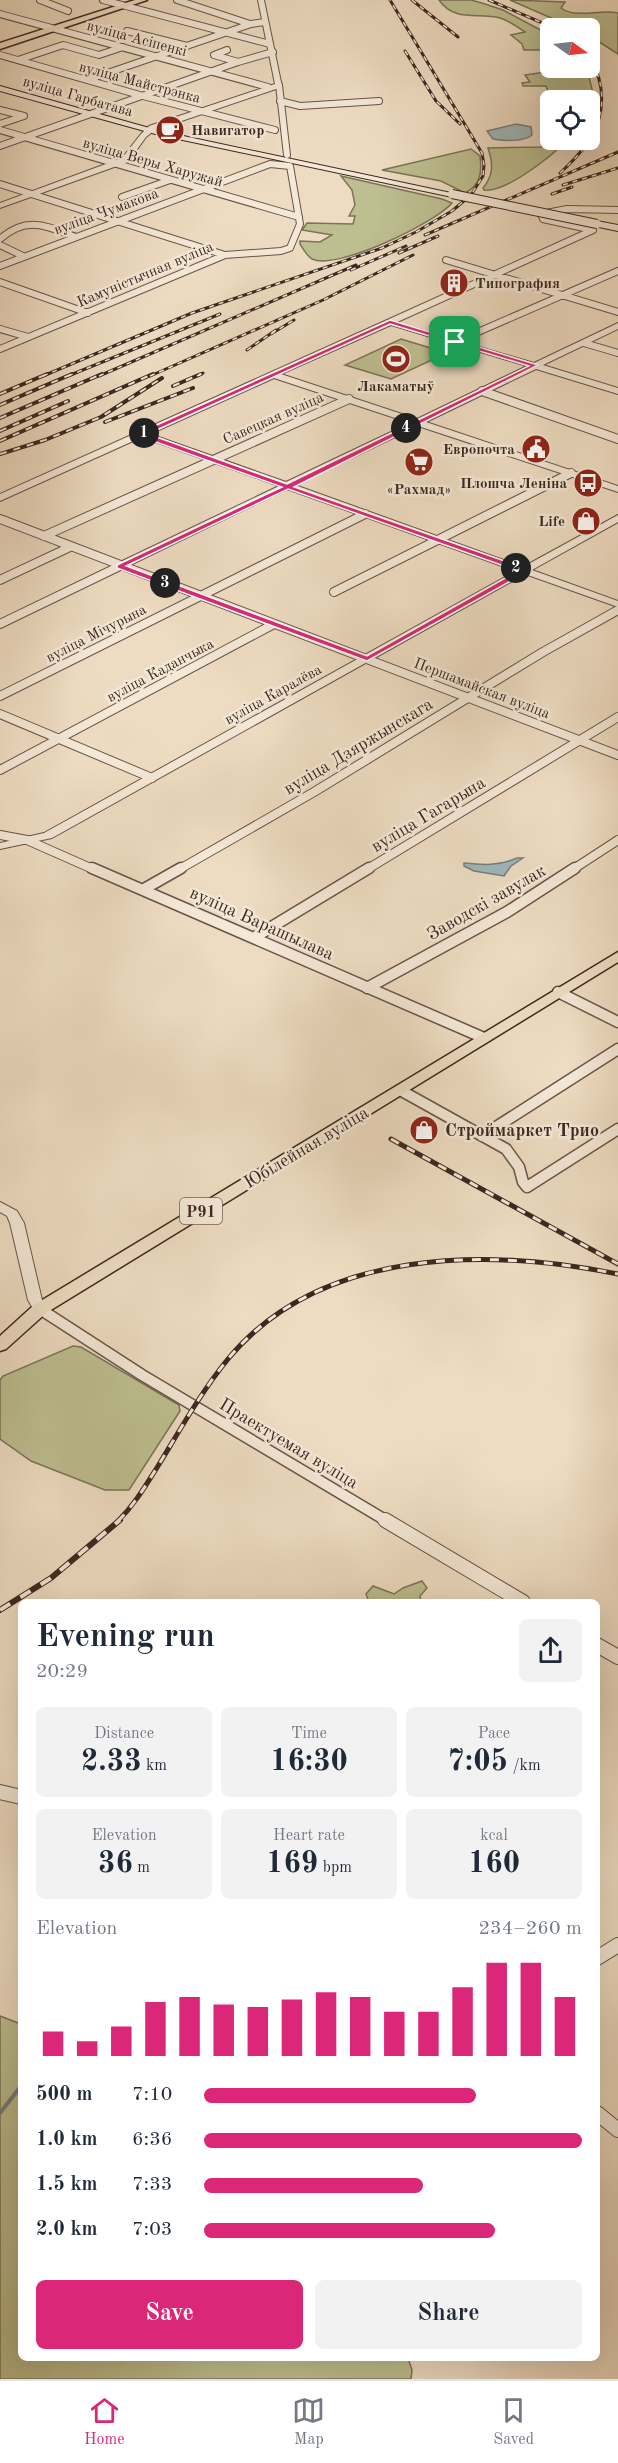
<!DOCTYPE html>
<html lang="en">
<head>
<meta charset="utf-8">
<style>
  body { margin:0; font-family:"Old Standard TT",serif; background:#f2f2f3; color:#1f2937; height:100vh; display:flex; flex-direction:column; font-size:22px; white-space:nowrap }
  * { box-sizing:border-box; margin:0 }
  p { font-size:20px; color:#747a83 }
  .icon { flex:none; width:33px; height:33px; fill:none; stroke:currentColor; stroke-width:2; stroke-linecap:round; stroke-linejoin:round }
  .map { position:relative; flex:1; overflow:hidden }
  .panel { position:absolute; left:18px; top:1599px; width:582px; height:762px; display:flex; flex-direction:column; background:#fff; border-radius:9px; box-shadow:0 6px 24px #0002 }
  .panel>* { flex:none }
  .needle { width:39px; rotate:104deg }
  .controls { position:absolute; left:540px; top:18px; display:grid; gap:12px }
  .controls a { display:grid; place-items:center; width:60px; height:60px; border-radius:9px; background:#fff; box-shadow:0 6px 24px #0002; font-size:30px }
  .pin { position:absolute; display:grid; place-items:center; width:51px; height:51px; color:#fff; margin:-26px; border-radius:12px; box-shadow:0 3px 9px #0006 }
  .km { position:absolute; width:30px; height:30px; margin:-15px; border-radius:50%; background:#222; color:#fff; font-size:16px; line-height:30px; text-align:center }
  .round { display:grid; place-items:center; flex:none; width:63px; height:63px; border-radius:9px; background:#f2f2f3 }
  .headline { display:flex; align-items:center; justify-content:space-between; height:102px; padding:0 18px }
  h1 { font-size:33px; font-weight:800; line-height:45px }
  .figures { display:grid; grid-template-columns:repeat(3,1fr); gap:9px; height:102px; padding:6px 18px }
  .figures div { display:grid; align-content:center; border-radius:9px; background:#f2f2f3; text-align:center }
  .figures b { font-size:30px; font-weight:800 }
  .figures small { font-size:16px; font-weight:400 }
  .figures p { font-size:16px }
  .chart { height:168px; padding:12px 18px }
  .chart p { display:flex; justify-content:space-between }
  .chart svg { width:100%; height:108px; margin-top:6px; stroke:#db2777; stroke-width:6 }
  .button { display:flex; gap:12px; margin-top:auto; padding:12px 18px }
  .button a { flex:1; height:69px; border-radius:9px; background:#db2777; color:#fff; font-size:24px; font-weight:800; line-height:69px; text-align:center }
  .button a+a { background:#f2f2f3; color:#1f2937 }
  ul { padding:0 18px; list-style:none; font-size:20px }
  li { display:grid; grid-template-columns:96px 72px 1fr; align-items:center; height:45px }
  li i { height:15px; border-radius:8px; background:#db2777 }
  .menu { display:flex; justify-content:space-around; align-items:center; height:84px; border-top:2px solid #e0e1e3; background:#fff; font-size:16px; color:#747a83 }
  .menu a { display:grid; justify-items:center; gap:3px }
  .menu .current { color:#db2777 }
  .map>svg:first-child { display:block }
</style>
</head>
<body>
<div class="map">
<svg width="618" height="2379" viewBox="0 0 618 2379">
  <rect width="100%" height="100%" fill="#eedcc2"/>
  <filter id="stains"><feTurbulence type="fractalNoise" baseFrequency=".00333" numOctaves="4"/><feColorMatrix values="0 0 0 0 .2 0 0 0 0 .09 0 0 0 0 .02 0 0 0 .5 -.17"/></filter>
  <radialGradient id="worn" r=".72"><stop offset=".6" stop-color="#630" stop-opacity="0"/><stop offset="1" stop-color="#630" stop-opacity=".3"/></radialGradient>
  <path fill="#bdbf90" stroke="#7c7358" stroke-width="1.5" d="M 439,0 L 471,0 L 482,3 L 503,10 L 550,35 L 550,50 L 524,50 L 522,44 L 511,35 L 525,32 C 517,27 508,20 500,18 C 479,12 455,23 439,0 Z
    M 510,0 L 565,2 L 561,8 C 576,19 600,9 618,13 L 618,54 L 590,36 L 590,28 L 574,28 Z
    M 572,68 L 585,68 C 591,80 596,98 590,111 L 590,100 L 551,100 L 546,86 L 523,86 L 522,83 L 530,82 L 525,75 Z
    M 557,140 L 567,140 C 553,155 506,193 484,190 L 483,188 C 494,175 493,163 488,148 L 541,147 Z
    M 471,149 L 480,156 C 482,172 481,185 465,193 L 441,181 L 382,170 Z
    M 341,176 L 442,199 L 452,203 C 435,223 336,271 312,259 C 307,256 303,249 300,244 L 300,241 L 320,242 L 332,235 L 302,230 L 307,223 L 353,224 L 355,216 L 349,216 L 355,205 L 352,190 Z
    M 401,339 L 447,353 L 391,379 L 345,365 Z
    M 73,1346 L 81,1347 L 179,1405 L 180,1411 L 129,1490 L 105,1490 L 31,1461 L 0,1439 L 0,1380 L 3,1376 Z
    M 422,1581 L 427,1588 L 420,1596 L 421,1602 L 369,1602 L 366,1594 L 373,1586 L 394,1594 L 403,1588 Z
    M 0,2016 L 21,2024 L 21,2358 L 408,2358 L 412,2370 L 411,2379 L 0,2379 Z"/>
  <path fill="#9db9bd" stroke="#767f7e" stroke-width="1.5" d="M 516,124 L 531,127 L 532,135 C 524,142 504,141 493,139 L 487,131 Z
    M 517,858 L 523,858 L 511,866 L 504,876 L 474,871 L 464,866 L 464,863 C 483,865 499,866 517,858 Z"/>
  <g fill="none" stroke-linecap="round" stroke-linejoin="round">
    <path stroke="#767f7e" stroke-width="4" d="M 0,2113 L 21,2086"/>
    <g stroke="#685448" stroke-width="8">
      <path id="minor-far3" d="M 40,0 L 68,11
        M 103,0 L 270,44
        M 177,0 L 250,24
        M 0,14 L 268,87
        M 127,31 L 187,46
        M 227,50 L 214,55 L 238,62
        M 0,55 L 143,96 L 275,130
        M 18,60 L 63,45 L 99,55 L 123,47
        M 87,80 L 251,24 L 265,22
        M 279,85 L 287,155
        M 280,101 L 300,106 L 379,101
        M 0,110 L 24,116 L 0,124
        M 0,130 L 299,217
        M 0,146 L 238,62 L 273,52
        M 0,184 L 225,255
        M 122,197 L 170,180
        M 0,239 C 27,215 46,226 76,237
        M 0,245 L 23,256
        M 446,260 L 618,312
        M 0,266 L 270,164 L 290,166 L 300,224 L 290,248 L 281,251 L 225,255 L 0,349
        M 0,282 L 88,313
        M 390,322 L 593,230 L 543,219 L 541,214 L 567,209 L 618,210
        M 0,329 L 28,337
        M 455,342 L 618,271
        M 584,343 L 618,353"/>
    </g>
    <g stroke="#685448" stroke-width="10">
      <path id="minor-far2" d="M 482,391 L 618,439
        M 0,519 L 618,755
        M 44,536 L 349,399
        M 0,580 L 70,547
        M 334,592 L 571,473
        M 0,624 L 120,566
        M 0,696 L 365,514
        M 0,714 L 152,778
        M 0,770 L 274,624
        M 0,835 L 27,840 L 95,870
        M 178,870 L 314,792 L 543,652 L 618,610
        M 366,870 L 618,717
        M 572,870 L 618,840"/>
    </g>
    <g stroke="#685448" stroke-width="13">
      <path id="minor-far1" d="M 92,868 L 484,1038
        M 144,889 L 181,868
        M 255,937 L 369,868
        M 367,988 L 507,912 L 575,868
        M 558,992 L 618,1022
        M 400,1090 L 506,1149 L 519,1167 L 523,1182 L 527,1187 L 618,1129
        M 482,1136 L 618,1049
        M 40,1309 L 142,1375 L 387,1521"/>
    </g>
    <g stroke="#685448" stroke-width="16">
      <path id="minor" d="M 385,1520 L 523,1602
        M 597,1645 L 618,1657
        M 0,1792 L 21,1797
        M 597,1958 L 618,1945
        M 597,2113 L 618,2130"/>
    </g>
    <g stroke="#685448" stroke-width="2">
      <path id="tertiary" d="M 258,0 L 264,0 L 282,87 L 155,130 L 146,137 L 128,162 L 0,208 L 0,203 L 122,158 L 141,134 L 149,126 L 275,84 Z
        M 387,320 L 534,363 L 618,323 L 618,329 L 543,365 L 618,388 L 618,394 L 536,369 L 426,422 L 618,486 L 618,492 L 418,426 L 295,485 L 523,567 L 618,515 L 618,522 L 532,570 L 618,601 L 618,607 L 525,574 L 52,838 L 0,849 L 0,843 L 44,833 L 516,571 L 287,489 L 124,568 L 116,568 L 116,564 L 279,486 L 142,437 L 0,501 L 0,494 ZM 391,325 L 527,366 L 417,419 L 281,374 ZM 274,378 L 410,423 L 286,482 L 150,434 Z
        M 0,1202 L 17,1211 L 24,1223 L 42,1300 L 47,1309 L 45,1312 L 35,1312 L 28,1300 L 10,1223 L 7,1216 L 0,1212 Z"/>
    </g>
    <g stroke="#3c271f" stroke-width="2">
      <path id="secondary" d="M 0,86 L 160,131 L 456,194 L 452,197 L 159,135 L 0,91 Z
        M 597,221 L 618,225 L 618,231 L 594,226 L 593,224 Z"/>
    </g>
    <g stroke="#3c271f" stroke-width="3">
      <path id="primary" d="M 135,0 L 147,0 L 0,49 L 0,43 Z
        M 618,952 L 618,962 L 46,1313 L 6,1349 L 0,1351 L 0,1336 L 34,1305 Z"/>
    </g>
    <use href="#minor-far3" stroke="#f4e8d7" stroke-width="6"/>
    <use href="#minor-far2" stroke="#f4e8d7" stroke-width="8"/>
    <use href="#minor-far1" stroke="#f4e8d7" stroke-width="10"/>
    <use href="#minor" stroke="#f4e8d7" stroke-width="14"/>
    <use href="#tertiary" fill="#f4e8d7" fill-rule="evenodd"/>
    <use href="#secondary" fill="#f4e8d7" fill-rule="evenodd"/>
    <use href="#primary" fill="#eedcc2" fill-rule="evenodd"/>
    <g stroke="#3c271f" stroke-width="3">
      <path id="rail-far3" d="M 412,0 L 458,37
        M 489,0 L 554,28
        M 405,51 L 436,101 L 460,124
        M 560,173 C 598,139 615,104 590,56
        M 563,185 L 618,168
        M 552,194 L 572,187
        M 425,235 L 618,152
        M 399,253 L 438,236
        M 351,270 L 406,246
        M 271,334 L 294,320
        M 247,350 L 276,330
        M 43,376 L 192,313 L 382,248 L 416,232 L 452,211 L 471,195 L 483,176 L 484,165 L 482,153 L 390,0
        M 68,376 L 220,314
        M 99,376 L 356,265
        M 150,376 L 323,300 L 413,255
        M 197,376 L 203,373"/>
    </g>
    <g stroke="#3c271f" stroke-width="4">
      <path id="rail-far2" d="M 173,386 L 201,374
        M 0,394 L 47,374
        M 0,405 L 72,374
        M 0,418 L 102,374
        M 105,422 L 193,388
        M 0,431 L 68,401
        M 0,441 L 153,374
        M 0,454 L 45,440 L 101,417 L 162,378"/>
    </g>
    <g stroke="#3c271f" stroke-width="5">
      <path id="rail-far1" d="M 391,1139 L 618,1264
        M 118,1521 C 135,1504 146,1485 158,1466 C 180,1430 201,1392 228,1359 C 321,1247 488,1248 618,1274"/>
    </g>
    <g stroke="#3c271f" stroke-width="6">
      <path id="rail" d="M 0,1610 L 51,1578 L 120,1520"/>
    </g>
    <use href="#rail-far3" stroke="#f4e8d7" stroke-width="1.5" stroke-dasharray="5" stroke-linecap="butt"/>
    <use href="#rail-far2" stroke="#f4e8d7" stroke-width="2" stroke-dasharray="7" stroke-linecap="butt"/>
    <use href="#rail-far1" stroke="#f4e8d7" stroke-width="3" stroke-dasharray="9" stroke-linecap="butt"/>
    <use href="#rail" stroke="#f4e8d7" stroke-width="4" stroke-dasharray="12" stroke-linecap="butt"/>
    <g stroke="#3c271f" stroke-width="10" stroke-linecap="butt">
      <path id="secondary-bridge" d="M 452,194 L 597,224"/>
    </g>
    <use href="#secondary-bridge" stroke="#f4e8d7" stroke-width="8"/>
  </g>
  <path fill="#db2777" stroke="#fff" stroke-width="1.5" fill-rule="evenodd" d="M 390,320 L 538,365 L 294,487 L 527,569 L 527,572 L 367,661 L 117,568 L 117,565 L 282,487 L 139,436 L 139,433 ZM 390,324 L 529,366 L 287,484 L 148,434 ZM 288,489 L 518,571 L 367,656 L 126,566 Z"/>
  <defs>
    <g id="cafe-disc" transform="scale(1.5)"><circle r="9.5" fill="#8f2418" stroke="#f4e8d7"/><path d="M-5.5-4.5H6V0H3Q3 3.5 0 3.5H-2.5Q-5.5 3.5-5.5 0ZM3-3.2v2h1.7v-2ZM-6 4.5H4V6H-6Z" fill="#fff"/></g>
    <g id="building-disc" transform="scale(1.5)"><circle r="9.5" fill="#8f2418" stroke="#f4e8d7"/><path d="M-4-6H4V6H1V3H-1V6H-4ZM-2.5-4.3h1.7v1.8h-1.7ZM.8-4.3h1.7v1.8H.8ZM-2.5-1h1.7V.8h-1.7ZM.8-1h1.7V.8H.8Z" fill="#fff"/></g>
    <g id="stadium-disc" transform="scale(1.5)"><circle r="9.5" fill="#8f2418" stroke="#f4e8d7"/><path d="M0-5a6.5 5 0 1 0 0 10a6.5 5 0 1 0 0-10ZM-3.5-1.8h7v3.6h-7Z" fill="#fff"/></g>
    <g id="civic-disc" transform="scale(1.5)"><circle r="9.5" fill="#8f2418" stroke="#f4e8d7"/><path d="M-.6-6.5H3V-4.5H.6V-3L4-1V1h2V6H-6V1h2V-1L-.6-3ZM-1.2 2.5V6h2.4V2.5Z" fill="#fff"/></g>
    <g id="supermarket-disc" transform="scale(1.5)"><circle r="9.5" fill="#8f2418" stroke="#f4e8d7"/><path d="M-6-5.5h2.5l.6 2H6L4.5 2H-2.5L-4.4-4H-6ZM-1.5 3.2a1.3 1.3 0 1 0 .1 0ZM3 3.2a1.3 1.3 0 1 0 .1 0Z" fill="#fff"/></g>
    <g id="bus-disc" transform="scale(1.5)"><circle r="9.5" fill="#8f2418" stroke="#f4e8d7"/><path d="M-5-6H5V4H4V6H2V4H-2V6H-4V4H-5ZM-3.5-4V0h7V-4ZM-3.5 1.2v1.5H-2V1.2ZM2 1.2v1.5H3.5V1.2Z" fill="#fff"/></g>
    <g id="shop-disc" transform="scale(1.5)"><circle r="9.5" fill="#8f2418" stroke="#f4e8d7"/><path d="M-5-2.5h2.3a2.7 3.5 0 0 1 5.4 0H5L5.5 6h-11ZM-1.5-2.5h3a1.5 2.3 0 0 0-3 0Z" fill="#fff"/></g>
  </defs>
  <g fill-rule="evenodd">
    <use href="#cafe-disc" x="170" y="130"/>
    <use href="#building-disc" x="454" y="283"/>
    <use href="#stadium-disc" x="396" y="359"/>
    <use href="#civic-disc" x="536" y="449"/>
    <use href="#supermarket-disc" x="419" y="462"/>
    <use href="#bus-disc" x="588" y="483"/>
    <use href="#shop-disc" x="586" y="521"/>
    <use href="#shop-disc" x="424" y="1130"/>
  </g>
  <g text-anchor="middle" stroke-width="5" stroke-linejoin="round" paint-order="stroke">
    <g font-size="15" fill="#3c271f" stroke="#f4e8d7">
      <text transform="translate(137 38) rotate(15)" y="5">вуліца Асіпенкі</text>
      <text transform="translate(140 82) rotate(15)" y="5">вуліца Майстрэнка</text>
      <text transform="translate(78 96) rotate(16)" y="5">вуліца Гарбатава</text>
      <text transform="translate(153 162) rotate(16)" y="5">вуліца Веры Харужай</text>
      <text transform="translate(106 211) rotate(-20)" y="5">вуліца Чумакова</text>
      <text transform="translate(145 274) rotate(-23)" y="5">Камуністычная вуліца</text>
      <text transform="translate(273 418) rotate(-24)" y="5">Савецкая вуліца</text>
      <text transform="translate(96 633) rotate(-27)" y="5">вуліца Мічурына</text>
      <text transform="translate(160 670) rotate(-28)" y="5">вуліца Каданчыка</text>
      <text transform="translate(482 688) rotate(21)" y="5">Першамайская вуліца</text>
      <text transform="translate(273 694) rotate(-29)" y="5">вуліца Каралёва</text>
    </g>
    <g font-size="15" font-weight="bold" fill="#3c271f" stroke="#f4e8d7" text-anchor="end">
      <text x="191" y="135" text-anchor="start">Навигатор</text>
      <text x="475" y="288" text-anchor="start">Типография</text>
      <text x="396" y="391" text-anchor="middle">Лакаматыў</text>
      <text x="515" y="454">Европочта</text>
      <text x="567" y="488">Плошча Леніна</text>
      <text x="419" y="494" text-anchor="middle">«Рахмад»</text>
      <text x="565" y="526">Life</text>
    </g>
    <rect fill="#f4e8d7" stroke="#736156" stroke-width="1.5" x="180" y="1198" width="42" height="26" rx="4.5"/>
    <g font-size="16" font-weight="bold" fill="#3c271f">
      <text x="201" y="1217">Р91</text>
    </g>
    <g font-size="18" fill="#3c271f" stroke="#f4e8d7">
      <text transform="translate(358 746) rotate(-31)" y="6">вуліца Дзяржынскага</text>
      <text transform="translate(428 814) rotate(-31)" y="6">вуліца Гагарына</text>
      <text transform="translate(486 902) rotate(-30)" y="6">Заводскі завулак</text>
      <text transform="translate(262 923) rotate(24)" y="6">вуліца Варашылава</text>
      <text transform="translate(306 1147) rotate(-31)" y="6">Юбілейная вуліца</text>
      <text transform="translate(289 1443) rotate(31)" y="6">Праектуемая вуліца</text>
    </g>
    <g font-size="18" font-weight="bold" fill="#3c271f" stroke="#f4e8d7" text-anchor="start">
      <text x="445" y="1136">Строймаркет Трио</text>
    </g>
  </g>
  <rect width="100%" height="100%" filter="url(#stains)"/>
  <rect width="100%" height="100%" fill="url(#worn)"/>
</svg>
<div class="controls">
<a><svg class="needle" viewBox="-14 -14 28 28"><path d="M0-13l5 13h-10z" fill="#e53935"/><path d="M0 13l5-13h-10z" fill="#747a83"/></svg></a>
<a><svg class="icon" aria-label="locate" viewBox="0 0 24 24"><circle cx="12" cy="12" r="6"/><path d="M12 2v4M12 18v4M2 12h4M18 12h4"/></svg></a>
</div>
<div class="pin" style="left:455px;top:342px;background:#1e9e55"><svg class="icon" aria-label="arrive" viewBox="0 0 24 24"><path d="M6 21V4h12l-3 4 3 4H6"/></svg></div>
<b class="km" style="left:144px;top:433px">1</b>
<b class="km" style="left:516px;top:568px">2</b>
<b class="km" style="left:165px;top:583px">3</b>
<b class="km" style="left:406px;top:428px">4</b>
<section class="panel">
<div class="headline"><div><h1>Evening run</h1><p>20:29</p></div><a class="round"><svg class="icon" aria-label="share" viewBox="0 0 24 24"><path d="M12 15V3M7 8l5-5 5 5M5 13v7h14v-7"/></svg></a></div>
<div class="figures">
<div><p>Distance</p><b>2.33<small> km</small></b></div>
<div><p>Time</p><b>16:30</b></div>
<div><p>Pace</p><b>7:05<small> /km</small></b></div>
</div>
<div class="figures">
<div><p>Elevation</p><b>36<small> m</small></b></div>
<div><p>Heart rate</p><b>169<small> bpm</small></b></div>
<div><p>kcal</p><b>160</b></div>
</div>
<div class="chart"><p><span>Elevation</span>234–260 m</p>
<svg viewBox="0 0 160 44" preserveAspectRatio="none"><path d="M5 44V34M15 44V38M25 44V32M35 44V22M45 44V20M55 44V23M65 44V24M75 44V21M85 44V18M95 44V20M105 44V26M115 44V26M125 44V16M135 44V6M145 44V6M155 44V20"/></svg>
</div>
<ul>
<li><b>500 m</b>7:10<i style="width:72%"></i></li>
<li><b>1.0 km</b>6:36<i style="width:100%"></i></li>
<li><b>1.5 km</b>7:33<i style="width:58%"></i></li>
<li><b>2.0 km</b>7:03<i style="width:77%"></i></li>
</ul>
<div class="button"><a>Save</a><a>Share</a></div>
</section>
</div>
<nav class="menu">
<a class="current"><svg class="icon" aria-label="home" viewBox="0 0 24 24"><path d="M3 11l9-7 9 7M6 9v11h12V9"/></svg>Home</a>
<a><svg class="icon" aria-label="map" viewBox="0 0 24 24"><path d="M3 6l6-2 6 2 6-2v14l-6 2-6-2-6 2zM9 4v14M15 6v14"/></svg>Map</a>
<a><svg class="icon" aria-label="saved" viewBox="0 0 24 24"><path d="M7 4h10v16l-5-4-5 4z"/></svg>Saved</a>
</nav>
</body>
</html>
